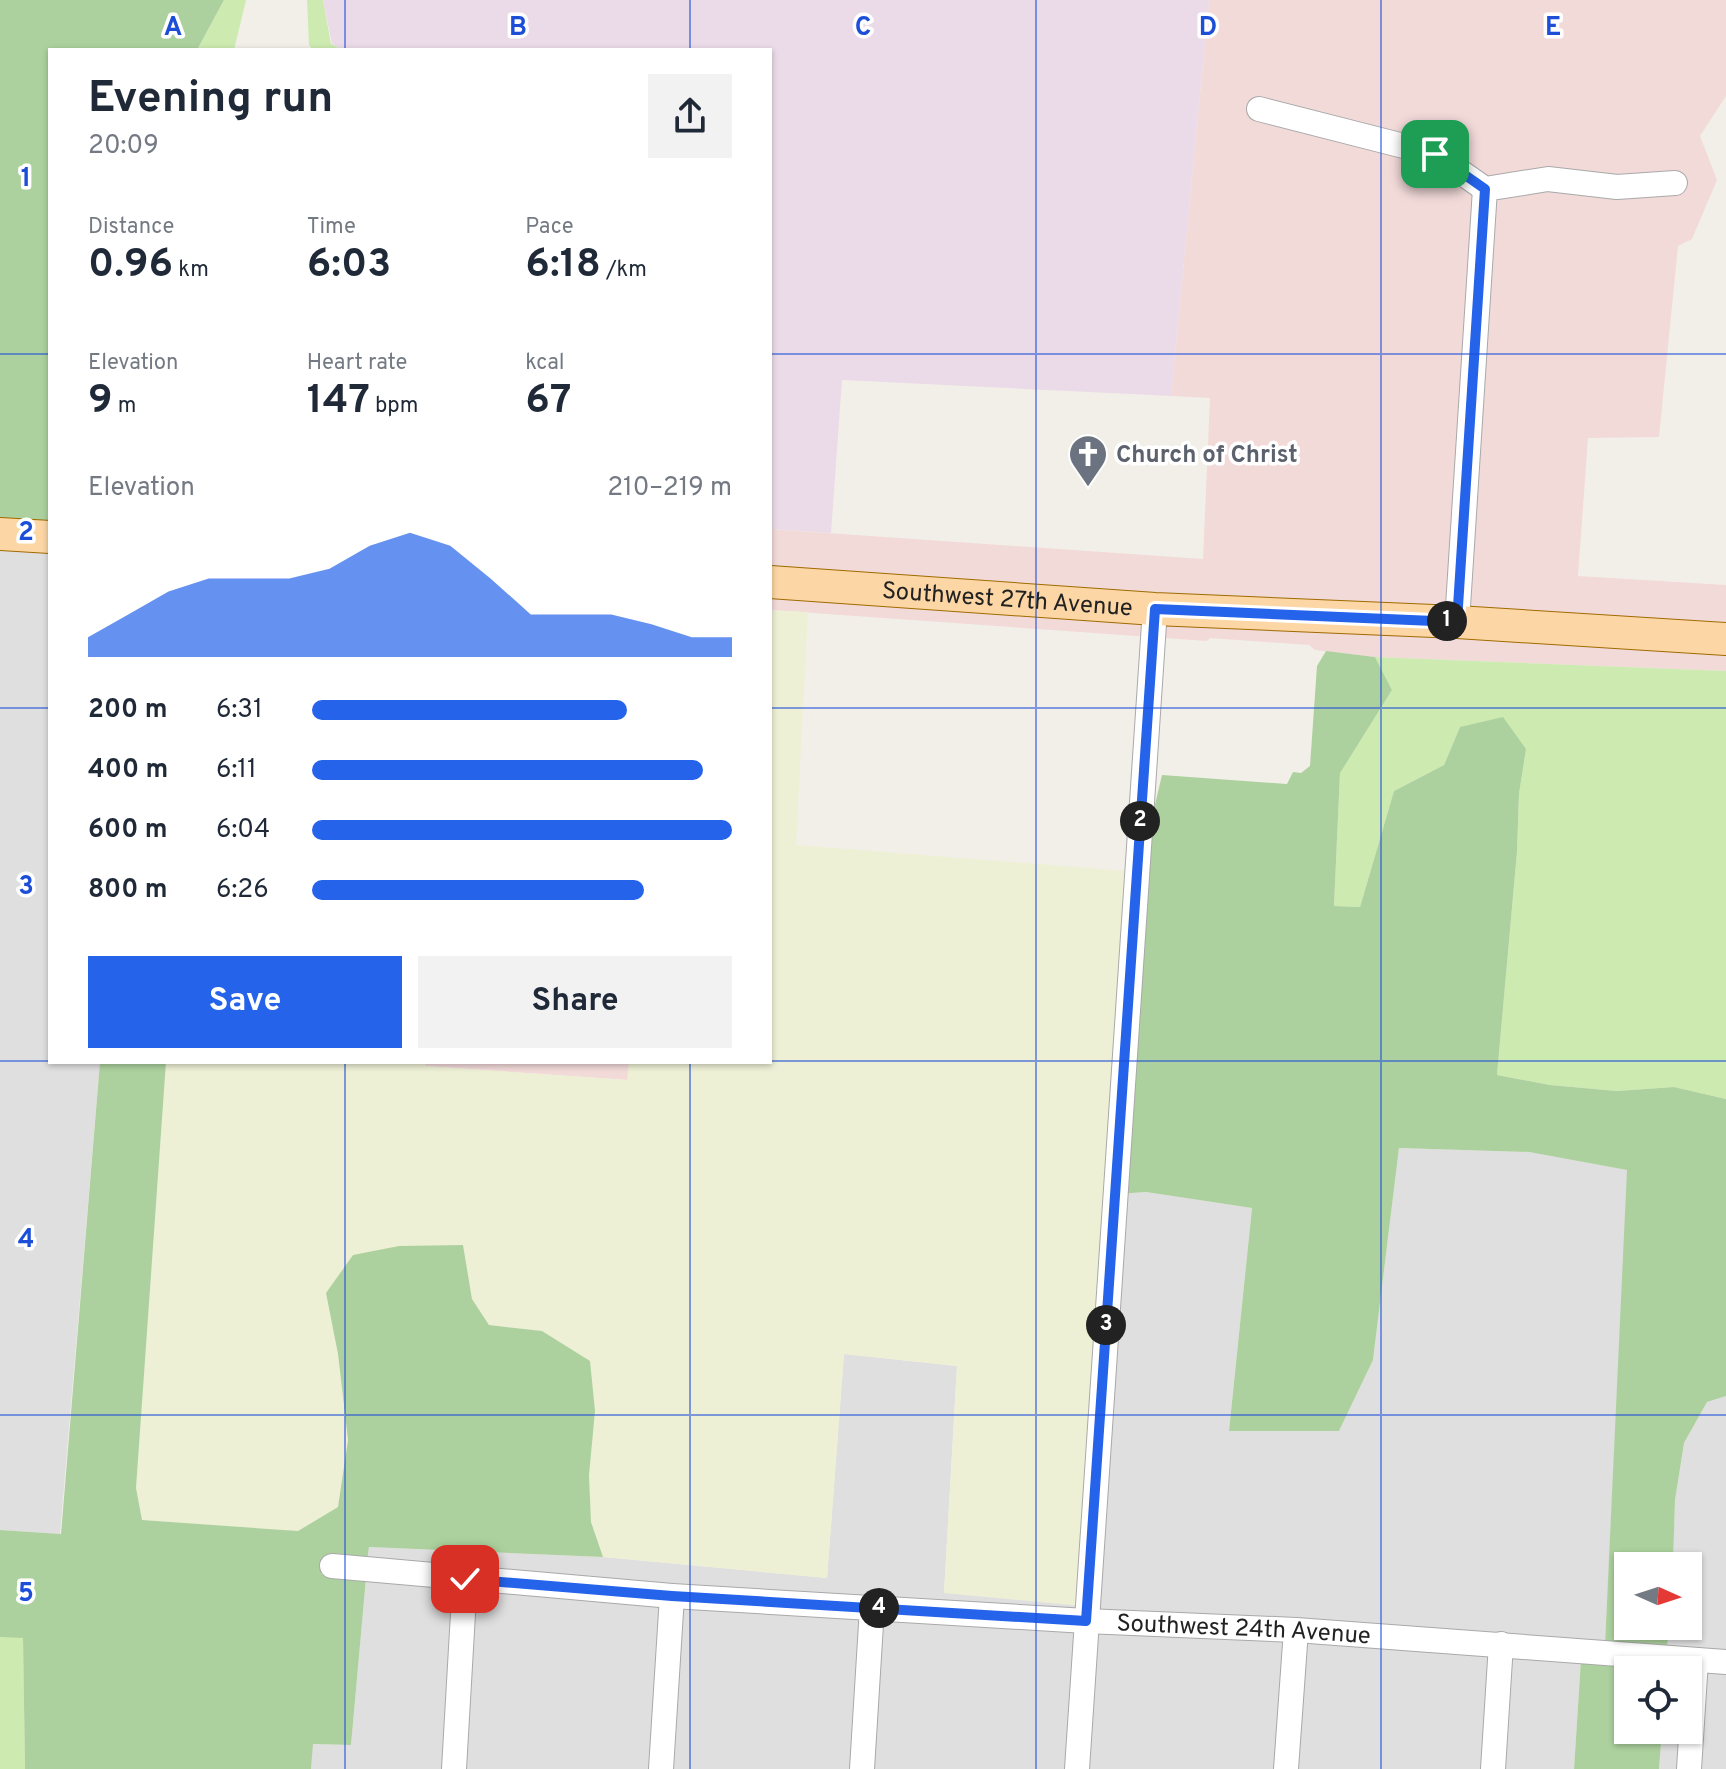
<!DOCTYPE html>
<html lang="en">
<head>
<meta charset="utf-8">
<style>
  body { margin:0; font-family:Overpass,sans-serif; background:#f2f2f3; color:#1f2937; height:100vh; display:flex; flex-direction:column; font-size:30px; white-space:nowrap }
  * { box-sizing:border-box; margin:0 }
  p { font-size:26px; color:#747a83 }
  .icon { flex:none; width:44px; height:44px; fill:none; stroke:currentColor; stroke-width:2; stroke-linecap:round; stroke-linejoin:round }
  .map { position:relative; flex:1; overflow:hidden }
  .details { position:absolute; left:48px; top:48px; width:724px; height:1016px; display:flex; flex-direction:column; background:#fff; border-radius:0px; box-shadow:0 2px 6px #0004 }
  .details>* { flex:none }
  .needle { width:52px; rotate:93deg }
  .fabs { position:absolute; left:1614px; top:1552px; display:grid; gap:16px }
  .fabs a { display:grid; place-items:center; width:88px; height:88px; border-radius:0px; background:#fff; box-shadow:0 2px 6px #0004; font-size:40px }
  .pin { position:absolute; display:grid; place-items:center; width:68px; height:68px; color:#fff; margin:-34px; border-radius:16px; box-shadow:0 4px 12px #0006 }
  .km { position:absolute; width:40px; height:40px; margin:-20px; border-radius:50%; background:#222; color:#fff; font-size:22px; line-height:40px; text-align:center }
  .round { display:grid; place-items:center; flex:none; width:84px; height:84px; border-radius:0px; background:#f2f2f3 }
  .summary { display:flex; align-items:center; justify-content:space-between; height:136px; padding:0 40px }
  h1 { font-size:44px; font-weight:700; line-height:60px }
  .stats { display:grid; grid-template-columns:repeat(3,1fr); gap:12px; height:136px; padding:8px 40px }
  .stats div { display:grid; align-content:center }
  .stats b { font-size:40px; font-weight:700 }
  .stats small { font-size:22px; font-weight:400 }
  .stats p { font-size:22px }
  .chart { height:224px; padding:16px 40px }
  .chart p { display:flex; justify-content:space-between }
  .chart svg { width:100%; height:144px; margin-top:8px; fill:#2563eb; opacity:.7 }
  .action { display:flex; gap:16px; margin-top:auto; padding:16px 40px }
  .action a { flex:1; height:92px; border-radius:0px; background:#2563eb; color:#fff; font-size:32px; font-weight:700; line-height:92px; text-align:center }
  .action a+a { background:#f2f2f3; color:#1f2937 }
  ul { padding:0 40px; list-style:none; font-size:26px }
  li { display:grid; grid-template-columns:128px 96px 1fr; align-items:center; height:60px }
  li i { height:20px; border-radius:10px; background:#2563eb }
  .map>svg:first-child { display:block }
</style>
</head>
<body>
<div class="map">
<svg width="1726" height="1769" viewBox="0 0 1726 1769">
  <rect width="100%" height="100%" fill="#f2efe9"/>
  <path fill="#e0dfdf" d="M 0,547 L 50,554 L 50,1062 L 100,1062 L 60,1534 L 0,1530 Z
    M 1399,1148 L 1529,1152 L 1628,1170 L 1605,1644 L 672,1588 L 367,1561 L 369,1547 L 603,1557 L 827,1578 L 844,1354 L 957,1366 L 944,1593 L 1117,1194 L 1146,1192 L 1252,1208 L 1229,1431 L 1339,1431 L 1373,1360 Z
    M 1726,1396 L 1726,1653 L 1667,1649 L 1669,1626 L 1688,1626 L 1688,1566 L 1673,1566 L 1675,1500 L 1684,1443 L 1707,1402 Z
    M 366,1578 L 455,1587 L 445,1769 L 311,1769 L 312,1744 L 351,1745 Z
    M 475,1589 L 661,1604 L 651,1769 L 464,1769 Z
    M 681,1605 L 862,1616 L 852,1769 L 671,1769 Z
    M 881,1617 L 1076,1629 L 1067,1769 L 872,1769 Z
    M 1095,1630 L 1285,1638 L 1276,1769 L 1087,1769 Z
    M 1305,1639 L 1490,1652 L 1483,1769 L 1296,1769 Z
    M 1510,1654 L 1581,1659 L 1574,1769 L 1502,1769 Z
    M 1705,1669 L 1726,1670 L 1726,1769 L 1699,1769 Z
    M 1662,1730 L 1682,1730 L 1679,1769 L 1659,1769 Z"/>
  <path fill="#f2dad9" d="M 1209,0 L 1726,0 L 1726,96 L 1700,136 L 1717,180 L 1692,239 L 1678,246 L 1659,437 L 1588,438 L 1578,576 L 1726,585 L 1726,631 L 770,574 L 770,529 L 1203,559 L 1210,398 L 1171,396 Z
    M 770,591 L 1726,648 L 1726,671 L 1375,657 L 1315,650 L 1309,645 L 1210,638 L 1207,641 L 770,610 Z
    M 425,1062 L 629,1062 L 628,1080 L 425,1066 Z"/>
  <path fill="#ebdbe8" d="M 323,0 L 1209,0 L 1171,396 L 842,380 L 831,533 L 770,529 L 770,50 L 343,50 L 332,44 Z"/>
  <path fill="#eef0d5" d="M 770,610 L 808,612 L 796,845 L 1139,872 L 1082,1606 L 944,1593 L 957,1366 L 844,1354 L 827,1578 L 603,1557 L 591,1522 L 589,1475 L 542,1331 L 489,1325 L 472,1299 L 463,1245 L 326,1293 L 338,1354 L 348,1440 L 338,1507 L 298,1531 L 142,1520 L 136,1488 L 166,1062 L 425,1062 L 426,1066 L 627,1080 L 629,1062 L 770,1062 Z"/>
  <path fill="#cdebb0" d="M 224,0 L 246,0 L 234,50 L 197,50 Z
    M 307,0 L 323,0 L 331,44 L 343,50 L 313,50 L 309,45 Z
    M 1375,657 L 1726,671 L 1726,1099 L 1674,1087 L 1617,1091 L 1550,1085 L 1497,1075 L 1517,852 L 1519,794 L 1526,749 L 1460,727 L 1444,765 L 1394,791 L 1360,907 L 1334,906 L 1340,772 L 1392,690 Z
    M 0,1637 L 23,1637 L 25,1769 L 0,1769 Z"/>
  <path fill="#add19e" d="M 0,0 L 224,0 L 197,50 L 50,50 L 50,529 L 0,526 Z
    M 1326,651 L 1375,657 L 1392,690 L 1340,773 L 1334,906 L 1360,907 L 1394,791 L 1444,765 L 1460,727 L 1503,717 L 1526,749 L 1519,794 L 1517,852 L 1497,1075 L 1550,1085 L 1617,1091 L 1674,1087 L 1726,1099 L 1726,1396 L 1707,1402 L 1684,1443 L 1675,1500 L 1673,1566 L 1628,1566 L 1628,1626 L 1669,1626 L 1667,1649 L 1605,1644 L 1627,1170 L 1529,1152 L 1399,1148 L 1373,1360 L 1339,1431 L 1229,1431 L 1252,1208 L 1146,1192 L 1117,1194 L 1139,872 L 1162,775 L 1287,784 L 1293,772 L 1301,773 L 1310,766 L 1317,666 Z
    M 100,1062 L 166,1062 L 136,1488 L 142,1520 L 298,1531 L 338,1507 L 348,1440 L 338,1354 L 326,1293 L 353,1255 L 399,1246 L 463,1245 L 472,1299 L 489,1325 L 542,1331 L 590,1361 L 595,1411 L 589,1475 L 591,1522 L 603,1557 L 369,1547 L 367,1561 L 323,1557 L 321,1574 L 366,1578 L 351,1745 L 313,1744 L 311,1769 L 25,1769 L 23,1638 L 0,1637 L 0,1530 L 61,1534 Z
    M 1581,1659 L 1666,1666 L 1666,1670 L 1628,1670 L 1628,1730 L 1662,1730 L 1659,1769 L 1574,1769 Z"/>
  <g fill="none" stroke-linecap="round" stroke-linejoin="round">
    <g stroke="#a9a9a9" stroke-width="26">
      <g id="minor">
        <path d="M 1259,109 L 1435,154 L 1485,189 L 1548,179 L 1617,187 L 1675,183"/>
        <path d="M 1457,622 L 1485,189"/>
        <path id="s1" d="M 332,1566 L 672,1596 L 1086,1621 L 1296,1630 L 1726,1662"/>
        <path d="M 454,1769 L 465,1579"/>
        <path d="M 661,1769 L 672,1596"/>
        <path d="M 862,1769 L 872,1608"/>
        <path d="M 1077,1769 L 1155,609"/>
        <path d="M 1286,1769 L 1296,1630"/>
        <path d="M 1493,1769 L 1501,1644"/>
        <path d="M 1689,1769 L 1696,1660"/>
      </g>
    </g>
    <g stroke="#a06b00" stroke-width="34">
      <g id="major">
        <path d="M 0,534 L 50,537"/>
        <path id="s2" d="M 770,582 L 1155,609 L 1457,622 L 1726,639"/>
      </g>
    </g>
    <use href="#minor" stroke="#fff" stroke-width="24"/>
    <use href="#major" stroke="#fcd6a4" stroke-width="32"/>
  </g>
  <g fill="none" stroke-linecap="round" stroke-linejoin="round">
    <g stroke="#fff" stroke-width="16">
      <path id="route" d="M 465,1579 L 672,1596 L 1086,1621 L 1155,609 L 1457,622 L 1485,189 L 1435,154"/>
    </g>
    <use href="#route" stroke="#2563eb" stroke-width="10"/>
  </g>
  <path fill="none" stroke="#1d4ed8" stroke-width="2" stroke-opacity="0.55" d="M 345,0 L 345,50M 690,0 L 690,50M 1036,0 L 1036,1769M 1381,0 L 1381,1769M 0,354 L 50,354M 770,354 L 1726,354M 0,708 L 50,708M 770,708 L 1726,708M 0,1061 L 50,1061M 770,1061 L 1726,1061M 345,1062 L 345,1769M 690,1062 L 690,1769M 0,1415 L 1726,1415"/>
  <defs>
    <g id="church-pin" transform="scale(2)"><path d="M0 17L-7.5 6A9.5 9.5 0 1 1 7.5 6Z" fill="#6b7280" stroke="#fff"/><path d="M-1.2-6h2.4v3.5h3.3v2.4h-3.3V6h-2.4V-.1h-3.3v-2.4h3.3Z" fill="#fff"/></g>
  </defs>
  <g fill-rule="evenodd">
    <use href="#church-pin" x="1088" y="454"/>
  </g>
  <g text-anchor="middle" stroke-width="7" stroke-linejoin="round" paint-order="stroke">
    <g font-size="24" font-weight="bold" fill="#5b616d" stroke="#fff" text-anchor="start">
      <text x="1116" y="462">Church of Christ</text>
    </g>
    <g font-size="24" fill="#222" stroke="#fff">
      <text dy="8" stroke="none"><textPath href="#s2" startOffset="238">Southwest 27th Avenue</textPath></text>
      <text dy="8" stroke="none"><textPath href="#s1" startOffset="914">Southwest 24th Avenue</textPath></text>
    </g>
  </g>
  <g font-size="26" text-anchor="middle" font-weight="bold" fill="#1d4ed8" stroke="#fff" stroke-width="7" stroke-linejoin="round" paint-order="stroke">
    <text x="173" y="35">A</text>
    <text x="518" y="35">B</text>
    <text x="863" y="35">C</text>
    <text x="1208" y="35">D</text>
    <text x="1553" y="35">E</text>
    <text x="26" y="186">1</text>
    <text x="26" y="540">2</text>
    <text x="26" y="894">3</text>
    <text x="26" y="1247">4</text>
    <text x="26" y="1601">5</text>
  </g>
</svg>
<div class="fabs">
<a><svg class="needle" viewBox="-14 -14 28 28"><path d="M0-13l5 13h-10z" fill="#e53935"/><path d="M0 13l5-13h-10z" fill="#747a83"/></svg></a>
<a><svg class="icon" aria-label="locate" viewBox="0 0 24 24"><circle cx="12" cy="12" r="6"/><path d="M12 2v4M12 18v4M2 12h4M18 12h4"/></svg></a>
</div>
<div class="pin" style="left:1435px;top:154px;background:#1e9e55"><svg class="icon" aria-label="arrive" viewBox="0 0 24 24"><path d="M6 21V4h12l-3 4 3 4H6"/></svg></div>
<div class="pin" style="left:465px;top:1579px;background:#d93025"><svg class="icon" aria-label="check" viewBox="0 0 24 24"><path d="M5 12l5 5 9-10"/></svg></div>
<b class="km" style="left:1447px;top:621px">1</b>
<b class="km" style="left:1140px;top:821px">2</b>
<b class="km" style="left:1106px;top:1325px">3</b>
<b class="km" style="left:879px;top:1608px">4</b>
<section class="details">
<div class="summary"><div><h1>Evening run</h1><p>20:09</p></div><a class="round"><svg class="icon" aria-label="share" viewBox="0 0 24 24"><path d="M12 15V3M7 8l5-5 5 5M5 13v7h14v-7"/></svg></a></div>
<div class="stats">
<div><p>Distance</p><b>0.96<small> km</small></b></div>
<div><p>Time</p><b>6:03</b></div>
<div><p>Pace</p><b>6:18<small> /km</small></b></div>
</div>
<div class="stats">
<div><p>Elevation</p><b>9<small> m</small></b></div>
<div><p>Heart rate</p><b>147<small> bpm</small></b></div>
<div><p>kcal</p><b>67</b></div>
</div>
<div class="chart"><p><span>Elevation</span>210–219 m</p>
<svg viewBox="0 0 160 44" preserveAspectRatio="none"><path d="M0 44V38L10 31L20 24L30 20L40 20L50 20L60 17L70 10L80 6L90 10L100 20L110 31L120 31L130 31L140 34L150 38L160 38V44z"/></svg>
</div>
<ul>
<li><b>200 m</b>6:31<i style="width:75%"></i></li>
<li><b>400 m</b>6:11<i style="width:93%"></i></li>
<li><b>600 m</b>6:04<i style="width:100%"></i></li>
<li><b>800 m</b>6:26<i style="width:79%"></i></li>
</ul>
<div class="action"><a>Save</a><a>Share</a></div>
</section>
</div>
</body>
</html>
